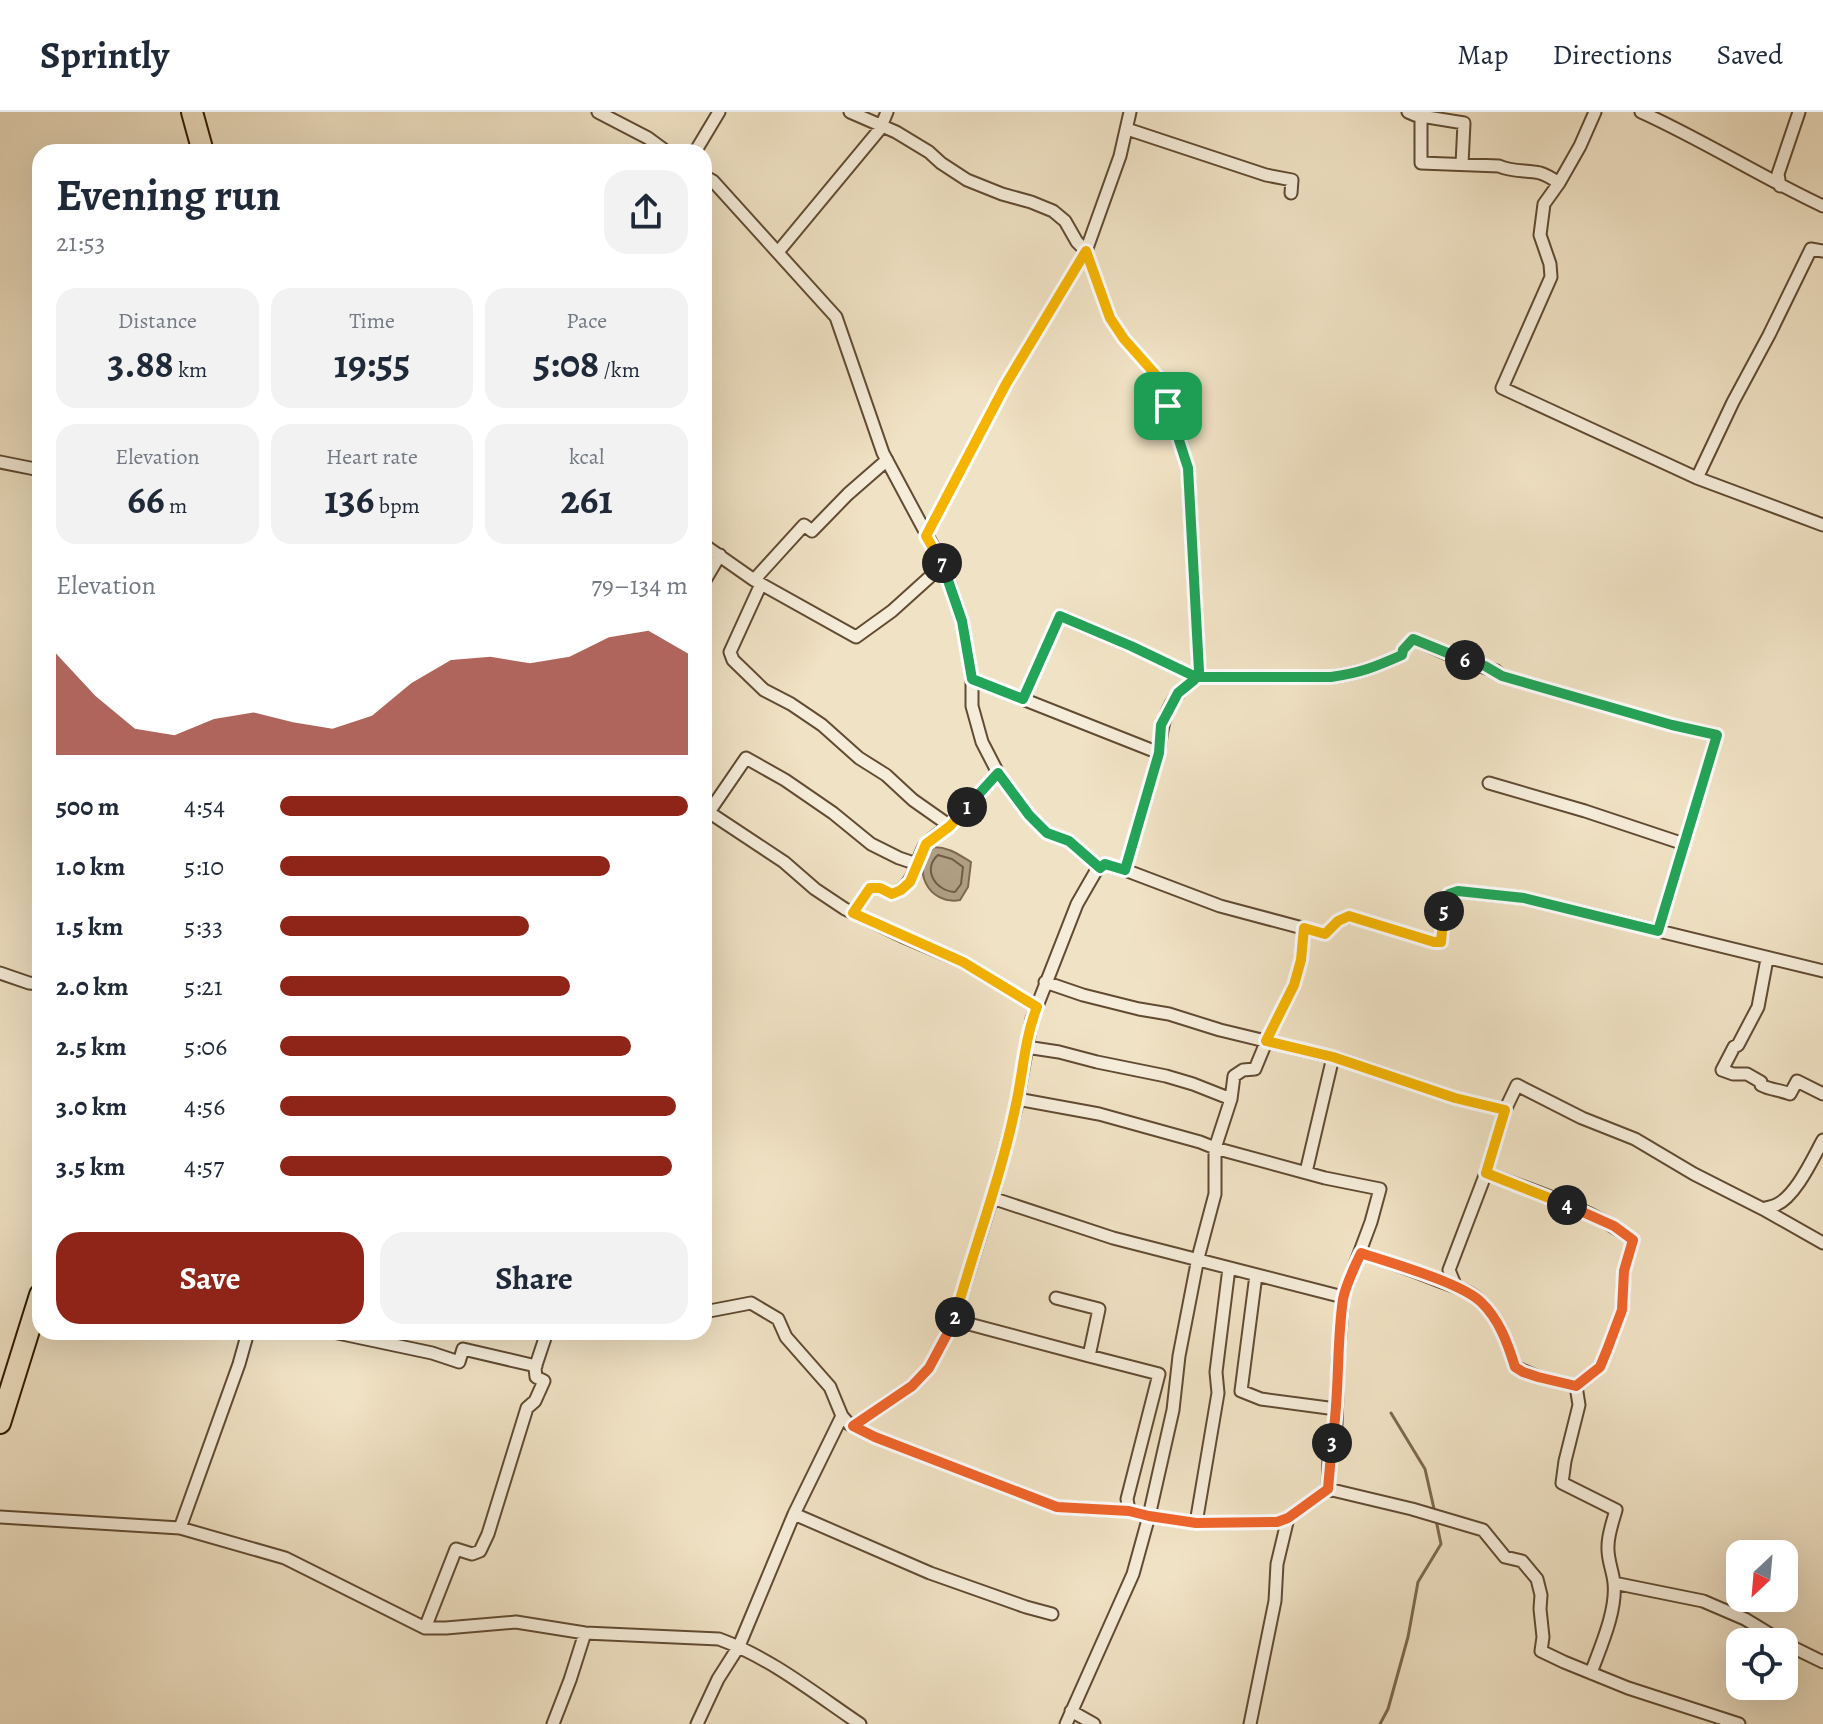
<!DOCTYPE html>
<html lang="en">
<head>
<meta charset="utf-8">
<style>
  body { margin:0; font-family:Alegreya,serif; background:#f2f2f3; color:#1f2937; height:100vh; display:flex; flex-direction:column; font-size:30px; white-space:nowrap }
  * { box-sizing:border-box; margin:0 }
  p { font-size:26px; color:#747a83 }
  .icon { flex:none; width:44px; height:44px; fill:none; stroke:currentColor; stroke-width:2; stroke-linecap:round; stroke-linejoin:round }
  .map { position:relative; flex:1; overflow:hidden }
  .details { position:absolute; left:32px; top:32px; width:680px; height:1196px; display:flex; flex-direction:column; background:#fff; border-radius:24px; box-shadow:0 8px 32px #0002 }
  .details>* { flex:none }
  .needle { width:52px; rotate:206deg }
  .controls { position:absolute; left:1726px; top:1428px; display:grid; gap:16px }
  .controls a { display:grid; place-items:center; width:72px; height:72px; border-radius:16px; background:#fff; box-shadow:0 8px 32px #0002; font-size:40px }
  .pin { position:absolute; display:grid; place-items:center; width:68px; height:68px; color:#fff; margin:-34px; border-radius:16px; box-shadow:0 4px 12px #0006 }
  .km { position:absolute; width:40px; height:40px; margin:-20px; border-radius:50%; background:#222; color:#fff; font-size:22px; line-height:40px; text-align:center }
  .round { display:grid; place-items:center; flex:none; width:84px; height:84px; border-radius:24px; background:#f2f2f3 }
  .head { display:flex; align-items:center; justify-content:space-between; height:136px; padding:0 24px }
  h1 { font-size:44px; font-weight:600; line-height:60px }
  .stats { display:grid; grid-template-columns:repeat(3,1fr); gap:12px; height:136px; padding:8px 24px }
  .stats div { display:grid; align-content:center; border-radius:20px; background:#f2f2f3; text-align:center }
  .stats b { font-size:40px; font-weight:600 }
  .stats small { font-size:22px; font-weight:400 }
  .stats p { font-size:22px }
  .chart { height:224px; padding:16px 24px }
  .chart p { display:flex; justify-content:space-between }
  .chart svg { width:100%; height:144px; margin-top:8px; fill:#8f2418; opacity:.7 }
  .action { display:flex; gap:16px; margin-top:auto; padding:16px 24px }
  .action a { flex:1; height:92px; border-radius:24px; background:#8f2418; color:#fff; font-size:32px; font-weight:600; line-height:92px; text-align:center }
  .action a+a { background:#f2f2f3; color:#1f2937 }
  ul { padding:0 24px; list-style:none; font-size:26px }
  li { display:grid; grid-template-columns:128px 96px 1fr; align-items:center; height:60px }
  li i { height:20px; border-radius:10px; background:#8f2418 }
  header { display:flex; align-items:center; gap:48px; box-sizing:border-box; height:112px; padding:0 40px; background:#fff; border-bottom:2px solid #e0e1e3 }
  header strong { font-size:38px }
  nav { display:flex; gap:44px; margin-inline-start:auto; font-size:28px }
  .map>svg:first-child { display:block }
</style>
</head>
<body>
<header>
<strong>Sprintly</strong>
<nav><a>Map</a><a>Directions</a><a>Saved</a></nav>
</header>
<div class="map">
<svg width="1823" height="1612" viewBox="0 0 1823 1612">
  <rect width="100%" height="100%" fill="#f0e2c4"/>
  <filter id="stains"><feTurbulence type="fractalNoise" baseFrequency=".0025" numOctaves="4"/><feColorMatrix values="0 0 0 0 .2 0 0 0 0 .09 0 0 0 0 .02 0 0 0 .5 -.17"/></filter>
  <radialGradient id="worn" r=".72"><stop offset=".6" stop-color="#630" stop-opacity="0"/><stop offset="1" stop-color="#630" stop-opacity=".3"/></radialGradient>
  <path fill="#af9e82" stroke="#7d694e" stroke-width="2" d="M 934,735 C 949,735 959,743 971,750 L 968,775 L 960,788 C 929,794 909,756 934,735 Z"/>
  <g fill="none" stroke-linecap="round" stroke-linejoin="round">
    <path stroke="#705c42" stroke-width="2" d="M 938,743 L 952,747 L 963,755 L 961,772 L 955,780 C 935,779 922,757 938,743 Z"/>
    <path stroke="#7d694e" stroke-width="3" d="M 1391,1301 L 1425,1357 L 1435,1401
      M 1380,1612 L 1388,1597 L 1408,1525 L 1418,1470 L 1441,1432 L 1436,1408"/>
    <g stroke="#614b32" stroke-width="15">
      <path id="street" d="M 598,0 L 648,26 L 667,40
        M 850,0 L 896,20 L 929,40 L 941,51 L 967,68 L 1002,82 L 1031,90 L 1053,99 L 1065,109 L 1077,130 L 1086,139 L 1006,272 L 926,424
        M 1130,0 L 1120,44 L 1086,139 L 1110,206 L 1124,227 L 1156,263 L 1168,294 L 1188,356 L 1199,559 C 1194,568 1188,572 1181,579 C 1164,596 1161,619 1159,641
        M 1408,0 L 1415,3 L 1464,11 L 1462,52
        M 1641,0 C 1703,28 1761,65 1823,94
        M 1421,4 L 1421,51 L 1499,54 C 1512,60 1526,58 1540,61 C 1547,63 1553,67 1559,71 L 1580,34 L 1595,0
        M 1127,17 L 1266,63 L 1292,68 L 1291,81
        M 695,40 L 719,0
        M 704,64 L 713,69 L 836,205 L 883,341 L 943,453 L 962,509 L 972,567 L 1159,641 L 1125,758 L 1220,794 L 1325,822 L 1338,809 L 1349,804 L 1434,830 L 1441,830 L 1444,801 L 1449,782 L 1458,779 L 1524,786 L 1823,859
        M 1559,71 L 1544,92 L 1540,123 L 1550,152 L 1551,165 L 1502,276 L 1697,366 L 1823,413
        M 1780,74 L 1778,62 L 1799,0
        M 778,140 L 880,17 L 887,0
        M 0,350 L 40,358
        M 1697,366 L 1733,290 L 1769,223 L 1811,137 L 1823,139
        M 704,433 L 754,468 L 856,525 L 892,499 L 943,453
        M 754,468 L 804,413 L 812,419 L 848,382 L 887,348
        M 704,470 L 720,443
        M 761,472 L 730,540 L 733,548 L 764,578 L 791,592 L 822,613 L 859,646 L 886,663 L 913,688 L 950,714 L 998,661
        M 972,567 L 972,594 L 982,630 L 998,661 L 1029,703 L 1047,721 L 1069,729 L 1100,756
        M 1023,587 L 1060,504 L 1131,534 L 1196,565 L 1331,565 C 1359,561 1376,555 1402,543 L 1403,538 L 1413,527 L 1456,546 L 1496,559 L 1502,564 L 1672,613 L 1717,623 L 1658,819
        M 1489,671 L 1585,699 L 1684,732
        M 704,697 L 784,750 L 815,777 L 845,797 L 902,824 L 963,850 L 1037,895
        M 709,700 L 746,646 L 785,668 L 833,701 L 871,732 L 899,746 L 917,752
        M 853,801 L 870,776 L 880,776 L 892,782 C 915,773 914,754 924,735 C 930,726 941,720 950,714
        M 1767,847 L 1758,895 L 1738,933 L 1734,935 L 1722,958 L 1733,962 L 1747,962 L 1761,970 L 1761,973 C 1770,978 1781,978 1790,982 L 1797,969 L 1823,982
        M 0,861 L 29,871 L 40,872
        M 1045,870 L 1083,883 L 1139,897 L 1169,902 L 1220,918 L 1340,947 L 1455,986 L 1505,998 L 1517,973 L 1582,1006 L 1635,1027 L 1694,1062 L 1763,1097 C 1768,1095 1772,1095 1776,1093 C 1796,1084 1813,1046 1823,1028
        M 1026,935 L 1059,940 L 1097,950 L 1166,964 L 1193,972 L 1231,987
        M 1017,987 L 1099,1002 L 1200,1030 L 1215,1036 L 1325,1066 L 1380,1077 L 1371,1110 L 1343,1185 L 1338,1248 L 1336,1312 L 1329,1347 L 1328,1377
        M 1306,1060 L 1333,945
        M 1486,1061 C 1536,1080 1590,1096 1633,1128 L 1624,1159 L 1622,1198 L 1607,1238 L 1600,1255 L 1576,1274
        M 992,1086 L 1113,1126 L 1343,1185
        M 1763,1097 L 1823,1131
        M 1361,1141 C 1386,1149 1412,1158 1437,1168 C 1452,1174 1470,1178 1481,1190 C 1499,1207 1508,1232 1515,1255 L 1538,1265 L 1576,1274 L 1579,1293 L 1565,1349 L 1562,1371 L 1616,1398 C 1613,1409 1608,1422 1608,1434 C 1607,1447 1613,1459 1614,1471 C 1617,1499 1600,1536 1591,1561
        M 1256,1163 L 1241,1279 L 1261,1287 L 1336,1297
        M 1456,1175 L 1449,1158 L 1486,1061 L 1505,998
        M 1056,1186 L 1099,1197 L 1089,1244 L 1159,1262 L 1127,1387 L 1129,1399
        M 704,1200 L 751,1191 L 778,1207 L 786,1225 L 830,1275 L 842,1304 L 849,1312 L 875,1325 L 1057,1395 L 1129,1399 L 1149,1404 L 1196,1411 L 1277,1410 L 1288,1406 L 1328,1377 L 1412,1397 L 1483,1418 L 1505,1445 L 1522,1449 L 1537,1467 L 1541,1483 L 1540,1497 L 1543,1525 L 1541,1539 L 1564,1550 L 1628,1576 L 1739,1612
        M 954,1208 L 1089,1244
        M 333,1220 L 432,1241 L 459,1250 L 463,1237 L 536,1254
        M 853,1314 L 912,1274 L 929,1256 L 952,1213 L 992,1086 L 1016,996 L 1032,907 L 1077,792 L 1096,759 L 1105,752 L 1125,758
        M 794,1402 L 930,1461 L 1026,1495 L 1052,1502
        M 0,1405 L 180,1416 L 285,1446 L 425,1516 L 446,1516 L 516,1510 L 585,1521 L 719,1527 C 771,1546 814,1581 860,1612
        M 1196,1411 L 1218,1281 L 1216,1260 L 1229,1156
        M 180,1416 L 239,1252 L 248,1220
        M 1614,1471 L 1703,1489 L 1745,1507 L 1783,1530
        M 425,1516 L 456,1437 L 472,1442 L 480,1439 L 488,1422 L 527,1296 L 535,1289 L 544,1269 L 536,1265 L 535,1256 L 547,1220
        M 1784,1531 L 1823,1550
        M 1071,1599 L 1094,1612
        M 553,1612 L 570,1568 L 585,1521
        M 697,1612 L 718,1567 L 739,1534 L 794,1402 L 842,1304
        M 1066,1612 L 1133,1462 L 1149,1404 L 1173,1298 L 1179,1244 L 1198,1146 L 1215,1082 L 1215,1036 L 1231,987 L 1234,964 L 1243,958 L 1255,957 L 1269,923 L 1294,873 L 1301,848 L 1304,816
        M 1250,1612 L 1275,1489 L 1277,1452 L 1288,1406"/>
    </g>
    <g stroke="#311901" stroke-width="24">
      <path id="highway" d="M 192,0 L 203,40
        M 0,1311 L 40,1183"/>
    </g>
    <use href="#street" stroke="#f5ecd9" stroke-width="11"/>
    <use href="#highway" stroke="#f0e2c4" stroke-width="20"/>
  </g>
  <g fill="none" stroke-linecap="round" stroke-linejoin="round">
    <g stroke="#fff" stroke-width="16">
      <path id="split-1" d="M 967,695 L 998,661 L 1029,703 L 1047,721 L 1069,729 L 1100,756 L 1105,752 L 1125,758 L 1159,641 L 1161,613 L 1178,581 L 1194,568 L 1199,559 L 1188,356 L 1168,294"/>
    </g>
    <g stroke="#fff" stroke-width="16">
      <path id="split-2" d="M 955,1205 C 974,1136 1000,1068 1015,997 C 1023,963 1024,928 1037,895 L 963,850 L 853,801 L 870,776 L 880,776 L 892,782 L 901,778 L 910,770 L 926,732 L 950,714 L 967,695"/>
    </g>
    <g stroke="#fff" stroke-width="16">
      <path id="split-3" d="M 955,1205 L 952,1213 L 929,1256 L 912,1274 L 853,1314 L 875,1325 L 1057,1395 L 1129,1399 L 1149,1404 L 1196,1411 L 1277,1410 L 1288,1406 L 1328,1377 L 1332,1331"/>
    </g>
    <g stroke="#fff" stroke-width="16">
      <path id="split-4" d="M 1332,1331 C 1340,1283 1336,1235 1343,1187 C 1346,1172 1354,1156 1361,1141 C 1390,1151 1460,1170 1481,1190 C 1499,1207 1508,1232 1515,1255 L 1523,1260 L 1538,1265 L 1576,1274 L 1600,1255 L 1607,1238 L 1622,1198 L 1624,1159 L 1633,1128 L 1614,1114 L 1567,1093"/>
    </g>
    <g stroke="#fff" stroke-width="16">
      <path id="split-5" d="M 1444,799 L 1441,830 L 1434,830 L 1349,804 L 1338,809 L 1325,822 L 1304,816 L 1301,848 L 1294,873 L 1266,929 L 1333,945 L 1455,986 L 1505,998 L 1486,1061 L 1567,1093"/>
    </g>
    <g stroke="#fff" stroke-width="16">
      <path id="split-6" d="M 1444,799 L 1449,782 L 1458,779 L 1524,786 L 1658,819 L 1717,623 L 1672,613 L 1502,564 L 1485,554 L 1465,548"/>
    </g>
    <g stroke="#fff" stroke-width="16">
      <path id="split-7" d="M 942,451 L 962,509 L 972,567 L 1023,587 L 1060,504 L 1131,534 L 1196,565 L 1331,565 C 1360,561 1375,555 1402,543 L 1403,538 L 1413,527 L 1465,548"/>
    </g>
    <g stroke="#fff" stroke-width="16">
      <path id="split-8" d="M 942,451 L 926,424 L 1006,272 L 1086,139 L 1110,206 L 1124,227 L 1156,263 L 1168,294"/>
    </g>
    <use href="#split-1" stroke="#22a559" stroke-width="10"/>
    <use href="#split-2" stroke="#f5b400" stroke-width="10"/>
    <use href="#split-3" stroke="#f0652b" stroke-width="10"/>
    <use href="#split-4" stroke="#f0652b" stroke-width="10"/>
    <use href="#split-5" stroke="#f5b400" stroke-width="10"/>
    <use href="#split-6" stroke="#22a559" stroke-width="10"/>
    <use href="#split-7" stroke="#22a559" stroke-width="10"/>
    <use href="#split-8" stroke="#f5b400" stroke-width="10"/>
  </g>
  <rect width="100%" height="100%" filter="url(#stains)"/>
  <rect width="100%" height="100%" fill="url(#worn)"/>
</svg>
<div class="controls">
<a><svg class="needle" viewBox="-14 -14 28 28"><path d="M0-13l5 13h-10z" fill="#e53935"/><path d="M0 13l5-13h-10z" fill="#747a83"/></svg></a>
<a><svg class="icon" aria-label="locate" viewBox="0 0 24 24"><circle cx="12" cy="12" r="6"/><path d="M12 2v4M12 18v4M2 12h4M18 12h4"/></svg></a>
</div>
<div class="pin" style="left:1168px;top:294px;background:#1e9e55"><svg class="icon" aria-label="arrive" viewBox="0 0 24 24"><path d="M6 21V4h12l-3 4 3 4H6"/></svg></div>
<b class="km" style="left:967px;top:695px">1</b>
<b class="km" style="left:955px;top:1205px">2</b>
<b class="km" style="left:1332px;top:1331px">3</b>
<b class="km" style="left:1567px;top:1093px">4</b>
<b class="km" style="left:1444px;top:799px">5</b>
<b class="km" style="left:1465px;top:548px">6</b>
<b class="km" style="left:942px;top:451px">7</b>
<section class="details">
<div class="head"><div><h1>Evening run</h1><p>21:53</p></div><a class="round"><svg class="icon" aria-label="share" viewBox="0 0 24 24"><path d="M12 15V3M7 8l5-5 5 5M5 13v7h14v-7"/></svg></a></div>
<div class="stats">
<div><p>Distance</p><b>3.88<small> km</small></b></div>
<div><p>Time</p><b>19:55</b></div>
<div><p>Pace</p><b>5:08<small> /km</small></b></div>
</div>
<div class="stats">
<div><p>Elevation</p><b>66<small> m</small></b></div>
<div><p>Heart rate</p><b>136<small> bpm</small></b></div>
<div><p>kcal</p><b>261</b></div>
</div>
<div class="chart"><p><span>Elevation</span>79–134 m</p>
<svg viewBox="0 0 160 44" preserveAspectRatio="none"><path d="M0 44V13L10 26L20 36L30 38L40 33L50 31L60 34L70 36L80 32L90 22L100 15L110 14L120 16L130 14L140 8L150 6L160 13V44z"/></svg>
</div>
<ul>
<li><b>500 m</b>4:54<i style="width:100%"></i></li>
<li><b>1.0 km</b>5:10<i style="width:81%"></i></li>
<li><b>1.5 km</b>5:33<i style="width:61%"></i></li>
<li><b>2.0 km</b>5:21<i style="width:71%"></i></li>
<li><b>2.5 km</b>5:06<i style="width:86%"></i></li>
<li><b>3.0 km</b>4:56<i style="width:97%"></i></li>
<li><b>3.5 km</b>4:57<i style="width:96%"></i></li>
</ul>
<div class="action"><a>Save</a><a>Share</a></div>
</section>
</div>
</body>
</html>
